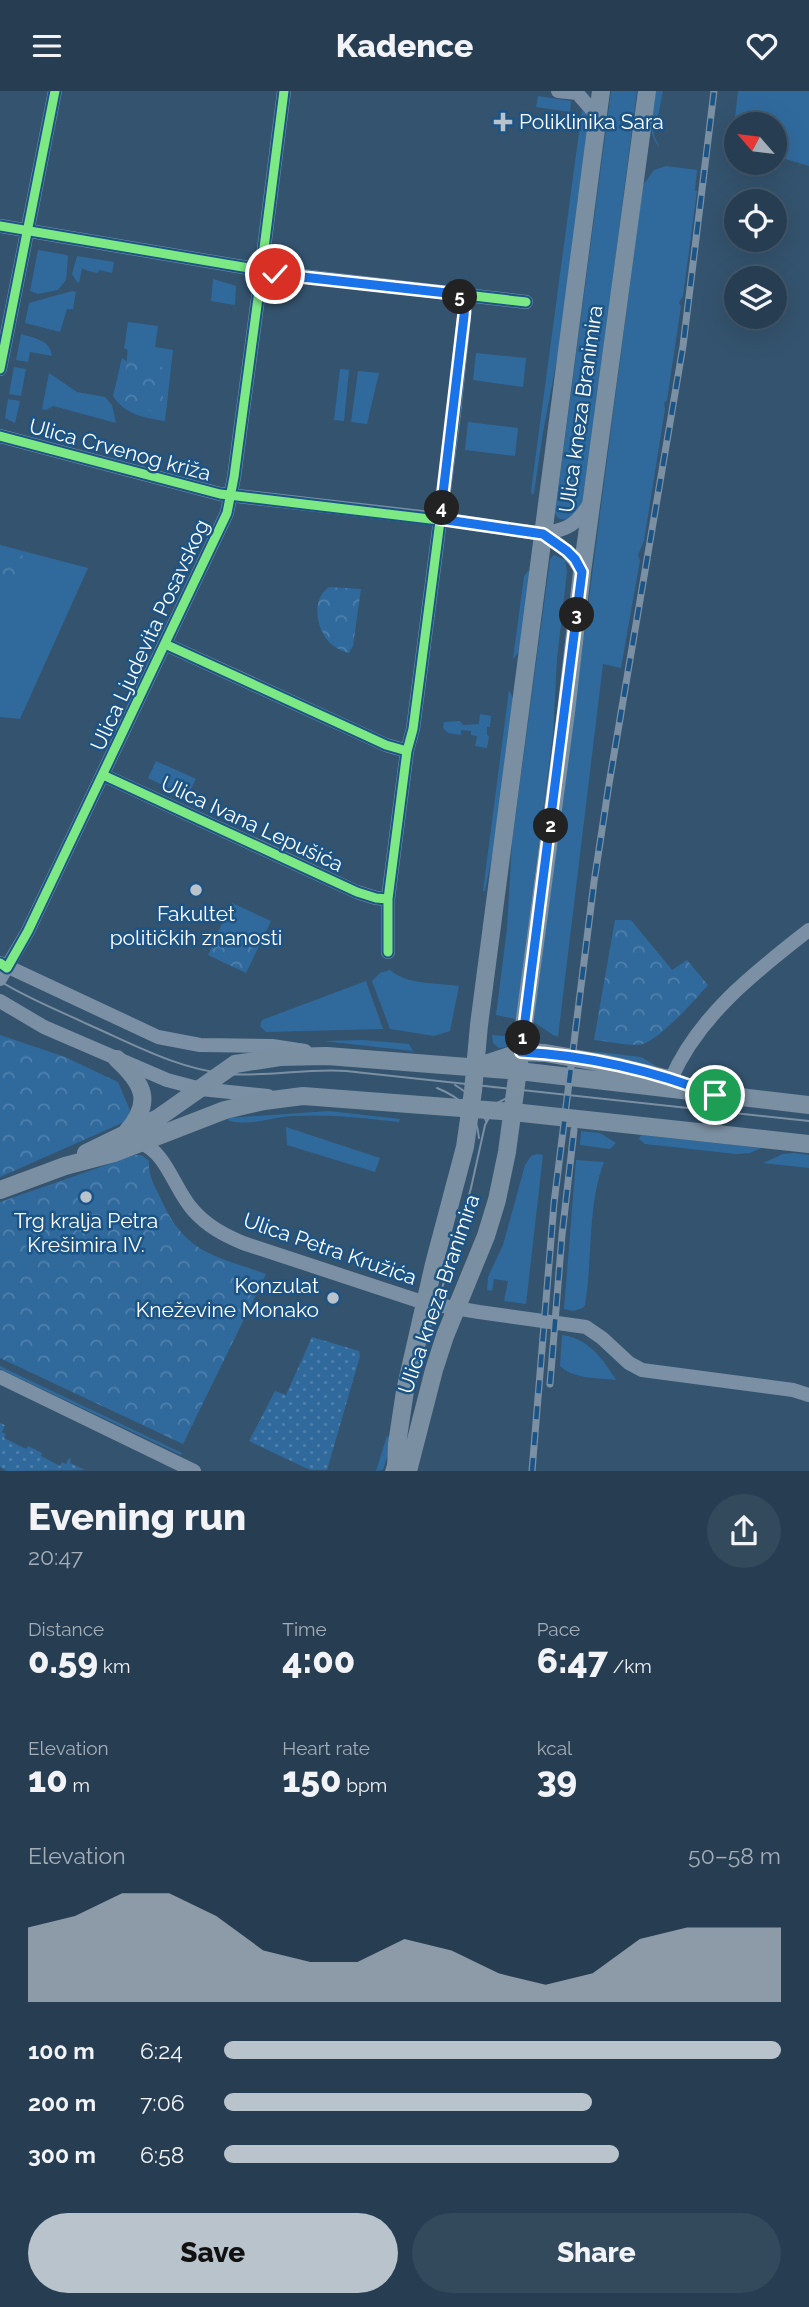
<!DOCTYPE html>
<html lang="en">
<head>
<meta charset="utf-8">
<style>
  body { margin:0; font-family:Raleway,sans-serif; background:#33495c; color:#f1f3f6; height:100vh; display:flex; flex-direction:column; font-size:26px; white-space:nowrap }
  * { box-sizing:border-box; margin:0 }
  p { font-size:23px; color:#a4aeb8 }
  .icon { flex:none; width:38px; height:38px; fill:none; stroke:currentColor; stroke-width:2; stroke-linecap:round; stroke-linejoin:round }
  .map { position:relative; height:1380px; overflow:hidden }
  .details { display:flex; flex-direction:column; background:#273e52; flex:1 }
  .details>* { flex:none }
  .needle { width:46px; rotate:298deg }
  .fabs { position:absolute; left:724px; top:21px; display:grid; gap:14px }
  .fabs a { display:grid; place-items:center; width:63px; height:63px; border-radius:50%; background:#273e52; box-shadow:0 7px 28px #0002,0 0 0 2px #435769; font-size:35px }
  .pin { position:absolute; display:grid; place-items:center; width:60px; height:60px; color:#fff; margin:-30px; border:4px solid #fff; border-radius:50%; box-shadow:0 2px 7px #0007 }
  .km { position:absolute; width:35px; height:35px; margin:-18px; border-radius:50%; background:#222; color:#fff; font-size:19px; line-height:35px; text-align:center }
  .round { display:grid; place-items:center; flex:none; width:74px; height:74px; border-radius:37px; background:#33495c }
  .overview { display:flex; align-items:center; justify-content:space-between; height:119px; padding:0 28px }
  h1 { font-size:38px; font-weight:800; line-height:52px }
  .figures { display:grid; grid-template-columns:repeat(3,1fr); gap:10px; height:119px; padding:7px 28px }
  .figures div { display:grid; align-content:center }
  .figures b { font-size:35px; font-weight:800 }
  .figures small { font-size:19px; font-weight:400 }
  .figures p { font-size:19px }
  .chart { height:196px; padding:14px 28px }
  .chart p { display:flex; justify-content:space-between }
  .chart svg { width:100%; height:126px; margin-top:7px; fill:#b8c3cc; opacity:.7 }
  .button { display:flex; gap:14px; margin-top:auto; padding:14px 28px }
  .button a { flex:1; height:80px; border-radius:42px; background:#b8c3cc; color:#111; font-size:28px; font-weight:800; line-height:80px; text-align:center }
  .button a+a { background:#33495c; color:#f1f3f6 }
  ul { padding:0 28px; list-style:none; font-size:23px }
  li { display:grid; grid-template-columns:112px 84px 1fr; align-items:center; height:52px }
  li i { height:18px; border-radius:9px; background:#b8c3cc }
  header { display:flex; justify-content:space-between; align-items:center; height:91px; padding:0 28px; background:#273e52; font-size:32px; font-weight:800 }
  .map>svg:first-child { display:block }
</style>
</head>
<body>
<header><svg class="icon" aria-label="menu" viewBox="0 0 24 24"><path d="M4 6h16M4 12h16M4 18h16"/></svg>Kadence<svg class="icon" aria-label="heart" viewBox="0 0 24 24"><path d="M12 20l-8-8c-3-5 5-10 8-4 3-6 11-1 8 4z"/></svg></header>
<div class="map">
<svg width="809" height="1380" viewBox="0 0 809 1380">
  <defs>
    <pattern id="park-crowns" width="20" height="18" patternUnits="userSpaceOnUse" patternTransform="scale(1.75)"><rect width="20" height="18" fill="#306a9d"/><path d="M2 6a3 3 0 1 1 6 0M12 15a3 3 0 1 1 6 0" fill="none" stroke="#4f80ac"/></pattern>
    <pattern id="garden-dots" width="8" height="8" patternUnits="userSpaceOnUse" patternTransform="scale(1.75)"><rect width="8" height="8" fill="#306a9d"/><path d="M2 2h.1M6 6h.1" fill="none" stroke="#4f80ac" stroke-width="1.8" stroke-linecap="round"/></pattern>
  </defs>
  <rect width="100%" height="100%" fill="#34536e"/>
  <path fill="#306a9d" d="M 611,0 L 637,0 L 584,409 L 570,428 C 564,429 557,429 555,422 Z
    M 656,0 L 663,0 L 657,30 L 656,34 L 653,34 L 654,45 L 660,57 C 645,41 653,20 656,0 Z
    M 738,0 L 809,0 L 809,75 L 775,65 L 775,33 L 737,33 L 737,54 L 732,54 Z
    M 538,5 L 571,10 L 570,21 L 536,16 Z
    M 582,19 L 586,23 L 588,36 L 561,247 L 543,341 L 534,402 L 532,404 L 531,400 Z
    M 666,75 L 697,79 L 695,100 L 697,100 L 683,205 L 679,212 L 681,215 L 667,309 L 664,312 L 665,318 L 644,450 L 638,464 L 640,469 L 621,577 L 603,573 L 558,946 L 553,944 L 534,931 L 535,919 L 643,94 L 654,79 Z
    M 38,159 L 67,164 L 68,166 L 66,189 L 58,199 L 38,203 L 30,200 Z
    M 77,165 L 114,171 L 112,182 L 99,179 L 98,182 L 88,180 L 82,177 L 79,192 L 77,191 L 72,183 Z
    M 213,188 L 236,195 L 235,214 L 211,210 Z
    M 72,200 L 76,201 L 73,218 L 67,218 L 60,241 L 25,232 L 29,212 Z
    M 128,231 L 158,235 L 155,256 L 173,259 L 165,330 C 145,327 125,324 113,305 L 122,267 L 137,278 L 163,283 L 124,257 Z
    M 21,243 C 35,247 50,249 52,265 L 30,261 L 28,271 L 16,269 Z
    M 476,262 L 526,267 L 523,296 L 473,289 Z
    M 14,276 L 26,278 L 21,305 L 9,303 Z
    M 340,278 L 349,279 L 344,330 L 334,329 Z
    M 358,280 L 379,282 L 367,333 L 351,331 Z
    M 49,282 L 77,301 L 105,306 L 112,314 L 116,332 L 53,315 L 46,319 L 42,318 Z
    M 8,308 L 20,310 L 15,332 L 5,327 Z
    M 468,331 L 518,337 L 515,365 L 465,359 Z
    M 0,454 L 88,477 L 20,628 L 0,626 Z
    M 554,464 L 565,469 L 567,481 L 557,568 L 553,644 L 516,928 L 496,924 L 507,838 L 512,751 L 550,468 Z
    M 528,480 L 531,480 L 521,558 L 513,568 L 524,485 Z
    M 509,599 L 514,609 L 492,765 L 485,800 L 483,800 Z
    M 480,623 L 491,625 L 490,636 L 487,636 L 487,644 L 489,645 L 487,657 L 475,655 L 477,645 L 471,644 L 471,640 L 461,639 L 461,644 L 448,642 L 443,637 L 444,631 L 460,630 L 463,634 L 479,633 Z
    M 156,670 L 196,688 L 187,706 L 148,687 Z
    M 232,812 L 271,830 L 257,859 L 218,841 Z
    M 390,879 C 406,894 439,892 459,895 L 450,940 L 434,945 L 390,938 L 372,890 L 380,882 Z
    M 366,890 L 383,938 L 266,941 L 260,935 L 262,929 Z
    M 492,944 L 512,946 L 506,956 L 499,957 L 493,952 Z
    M 323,950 L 363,949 L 409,953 L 413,960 Z
    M 591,960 L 641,966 L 656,975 L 655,976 Z
    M 329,1020 L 400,1028 L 399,1031 C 364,1027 329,1023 294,1025 C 269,1026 255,1035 229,1030 L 227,1027 Z
    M 286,1036 L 380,1067 L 375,1081 L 287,1054 Z
    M 581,1040 L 600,1042 L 616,1052 L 610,1058 L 580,1054 Z
    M 641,1044 L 761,1057 L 750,1062 L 736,1063 L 645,1053 L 639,1048 Z
    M 795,1062 L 809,1064 L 809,1077 L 763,1072 L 783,1063 Z
    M 537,1063 L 543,1064 L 526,1213 L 504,1210 L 508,1190 L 494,1188 L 492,1200 L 487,1199 L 488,1186 L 503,1154 L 525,1074 L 531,1065 Z
    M 576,1069 L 604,1071 C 587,1116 593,1167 585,1214 L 583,1217 L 573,1220 L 564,1218 Z
    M 562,1244 C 588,1247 603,1268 616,1289 C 599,1287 573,1288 560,1275 Z
    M 0,1275 L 8,1279 L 182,1362 L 181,1364 L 0,1278 Z
    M 387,1345 L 389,1346 L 389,1360 L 383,1379 L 376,1380 Z"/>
  <path fill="url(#park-crowns)" d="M 128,255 L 166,279 L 161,322 L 123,315 Z
    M 0,462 L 8,471 L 13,471 L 18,466 L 25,464 L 28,469 L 17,499 C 9,503 6,501 0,495 Z
    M 329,496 L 361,498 L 353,555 L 349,562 C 342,560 334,556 329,551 C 316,536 311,509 329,496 Z
    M 615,829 L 631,829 L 672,879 L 687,869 L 708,894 C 695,909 661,947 643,953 C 632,956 607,950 594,949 Z
    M 218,841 L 257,859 L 246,882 L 208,864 Z
    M 0,944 L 65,966 L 118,991 L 132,1024 L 131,1028 L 0,1086 Z
    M 135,1064 L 141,1064 L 149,1070 C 148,1084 154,1094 160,1106 C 184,1162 213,1164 266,1183 L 183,1353 L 0,1267 L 0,1111 Z"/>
  <path fill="url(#garden-dots)" d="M 312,1246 L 359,1260 L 360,1265 L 327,1379 L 310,1379 L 249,1350 L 275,1300 L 286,1304 Z
    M 0,1332 L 5,1334 L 2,1341 L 6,1343 L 4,1347 L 26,1358 L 28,1355 L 42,1362 L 41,1365 L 60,1375 L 62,1371 L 66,1373 L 69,1367 L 71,1368 L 70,1372 L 85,1379 L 7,1380 L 0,1376 Z"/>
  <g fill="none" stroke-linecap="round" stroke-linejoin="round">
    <path stroke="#7b90a4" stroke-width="14" d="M 558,0 L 577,2 L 598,26
      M 0,135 L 249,177
      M 263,165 L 284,0
      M 276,182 L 526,211
      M 0,278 L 55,0
      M 0,345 L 220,403 L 448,429 L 543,443
      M 582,481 C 572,463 560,453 543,443 C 569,438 576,434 590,412
      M 165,553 L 360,642 L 386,654 L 407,660
      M 103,684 L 357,801 L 376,807 L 388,808
      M 388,861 L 388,808 L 407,660 L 413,638 L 454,322 L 465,216 L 462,208 L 456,203
      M 0,872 L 158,946 L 200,954 L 272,955 L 305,960
      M 0,888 L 28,840 L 227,422 L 234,386 L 260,192
      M 0,910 L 44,936 L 167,989 L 201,998 L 268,1005
      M 671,988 C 699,924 755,881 809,839
      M 140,1052 C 166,1060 174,1098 193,1119 C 207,1135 224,1144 243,1152 L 425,1212 L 479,1221 L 586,1236 L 602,1247 L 629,1272 L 642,1279 L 793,1299 L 809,1304
      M 0,1286 L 194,1380"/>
    <path stroke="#7a8fa1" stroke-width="18" d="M 117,968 C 144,993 153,1011 127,1041
      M 479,975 L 521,961 L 545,962 L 603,972 L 673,989
      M 86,1062 L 158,1027 L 235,973 L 280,966 L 327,965 L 519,980 L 809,1014
      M 0,1099 L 65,1075 L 114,1062 L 225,1019 L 264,1010 L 303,1005 L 513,1021 L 809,1053
      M 396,1380 L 397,1353 L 405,1300 L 434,1173 L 465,1056 L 473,1000 L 479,934 L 601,0
      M 408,1380 L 434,1279 L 445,1245 L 486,1145 L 497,1109 L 507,1061 L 566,621 L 582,481 L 647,0"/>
    <path stroke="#7b90a3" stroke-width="2" d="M 0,890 C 27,907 58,919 87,933 C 133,953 177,978 228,983 C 267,986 307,977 346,980 L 809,1030
      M 455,994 C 470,1003 480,1013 486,1030
      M 437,997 C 460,1006 477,1021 479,1047
      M 386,1380 L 450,1171 L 471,1097 L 485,1034 L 497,1012 L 521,1000"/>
    <g stroke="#7b90a3" stroke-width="7">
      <path id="rail" d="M 550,1293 L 562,1144 L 574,1039
        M 532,1380 L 554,1112 L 594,791 L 609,693 L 683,255 L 714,0"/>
    </g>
    <use href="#rail" stroke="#1c5486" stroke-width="4.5" stroke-dasharray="13" stroke-linecap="butt"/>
    <g stroke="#1c5486" stroke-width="13">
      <path id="cycleway" d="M 0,135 L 249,177
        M 263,165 L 284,0
        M 276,182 L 526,211
        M 0,278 L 55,0
        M 0,345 L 220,403 L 522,439
        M 165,553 L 360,642 L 386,654 L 407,660
        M 103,684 L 357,801 L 376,807 L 388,808
        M 388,861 L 388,808 L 407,660 L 413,638 L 454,322 L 465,216 L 462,208 L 456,203
        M 0,872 L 7,877 L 28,840 L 227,422 L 234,386 L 260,192"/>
    </g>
    <use href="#cycleway" stroke="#7ce984" stroke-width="9"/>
  </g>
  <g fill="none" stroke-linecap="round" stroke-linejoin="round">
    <g stroke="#fff" stroke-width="14">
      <path id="route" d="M 275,183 L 456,203 C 464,210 465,215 464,225 L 440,428 L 543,443 L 567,460 L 575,468 L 582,481 L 521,961 C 584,964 656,980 715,1004"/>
    </g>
    <use href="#route" stroke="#1a73e8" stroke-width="9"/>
  </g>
  <g fill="#b8c3cc" stroke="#1c5486" stroke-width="2.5">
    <path d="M499.5 20.5h7v7h7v7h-7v7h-7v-7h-7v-7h7z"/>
    <circle cx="196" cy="799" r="7"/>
    <circle cx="86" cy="1106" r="7"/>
    <circle cx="333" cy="1207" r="7"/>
  </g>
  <g text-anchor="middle" stroke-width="5" stroke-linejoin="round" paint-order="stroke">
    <g font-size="21" fill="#fff" stroke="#1c5486">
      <text x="519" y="38" text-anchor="start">Poliklinika Sara</text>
      <text x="196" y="830">Fakultet<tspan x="196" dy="24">političkih znanosti</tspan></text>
      <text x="86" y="1137">Trg kralja Petra<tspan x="86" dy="24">Krešimira IV.</tspan></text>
      <text x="319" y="1202" text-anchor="end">Konzulat<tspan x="319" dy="24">Kneževine Monako</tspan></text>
    </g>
    <g font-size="21" fill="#fff" stroke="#1c5486">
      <text transform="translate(581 318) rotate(-82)" y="7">Ulica kneza Branimira</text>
      <text transform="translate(120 359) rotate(15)" y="7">Ulica Crvenog križa</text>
      <text transform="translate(150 544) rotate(-65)" y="7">Ulica Ljudevita Posavskog</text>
      <text transform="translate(252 733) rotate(25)" y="7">Ulica Ivana Lepušića</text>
      <text transform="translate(330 1158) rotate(19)" y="7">Ulica Petra Kružića</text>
      <text transform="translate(439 1203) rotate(-71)" y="7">Ulica kneza Branimira</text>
    </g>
  </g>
</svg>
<div class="fabs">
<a><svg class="needle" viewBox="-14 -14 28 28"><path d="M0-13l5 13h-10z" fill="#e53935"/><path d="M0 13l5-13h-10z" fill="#a4aeb8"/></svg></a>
<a><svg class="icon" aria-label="locate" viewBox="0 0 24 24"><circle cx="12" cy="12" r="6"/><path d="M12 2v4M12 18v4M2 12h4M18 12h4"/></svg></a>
<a><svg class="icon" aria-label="layers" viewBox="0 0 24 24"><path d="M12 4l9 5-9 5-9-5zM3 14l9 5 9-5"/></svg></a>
</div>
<div class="pin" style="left:715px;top:1004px;background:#1e9e55"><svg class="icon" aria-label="arrive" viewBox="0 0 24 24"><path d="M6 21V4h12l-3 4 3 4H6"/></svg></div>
<div class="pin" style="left:275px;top:183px;background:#d93025"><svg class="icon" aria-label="check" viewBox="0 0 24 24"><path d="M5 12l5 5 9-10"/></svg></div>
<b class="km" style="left:523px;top:947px">1</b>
<b class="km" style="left:551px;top:735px">2</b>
<b class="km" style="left:577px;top:524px">3</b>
<b class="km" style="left:442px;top:417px">4</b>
<b class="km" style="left:460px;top:206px">5</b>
</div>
<section class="details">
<div class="overview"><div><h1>Evening run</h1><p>20:47</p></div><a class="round"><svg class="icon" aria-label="share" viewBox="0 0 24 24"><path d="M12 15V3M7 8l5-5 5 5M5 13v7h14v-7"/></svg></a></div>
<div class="figures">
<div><p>Distance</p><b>0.59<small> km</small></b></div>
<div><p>Time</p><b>4:00</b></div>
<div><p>Pace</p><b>6:47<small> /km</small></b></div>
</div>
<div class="figures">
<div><p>Elevation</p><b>10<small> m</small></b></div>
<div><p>Heart rate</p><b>150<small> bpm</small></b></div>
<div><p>kcal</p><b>39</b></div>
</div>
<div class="chart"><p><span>Elevation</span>50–58 m</p>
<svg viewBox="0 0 160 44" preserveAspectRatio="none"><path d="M0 44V18L10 14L20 6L30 6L40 14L50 26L60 30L70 30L80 22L90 26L100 34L110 38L120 34L130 22L140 18L150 18L160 18V44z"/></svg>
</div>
<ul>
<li><b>100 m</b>6:24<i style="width:100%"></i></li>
<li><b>200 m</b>7:06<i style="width:66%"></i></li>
<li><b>300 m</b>6:58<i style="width:71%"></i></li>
</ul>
<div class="button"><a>Save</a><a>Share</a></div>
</section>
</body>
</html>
